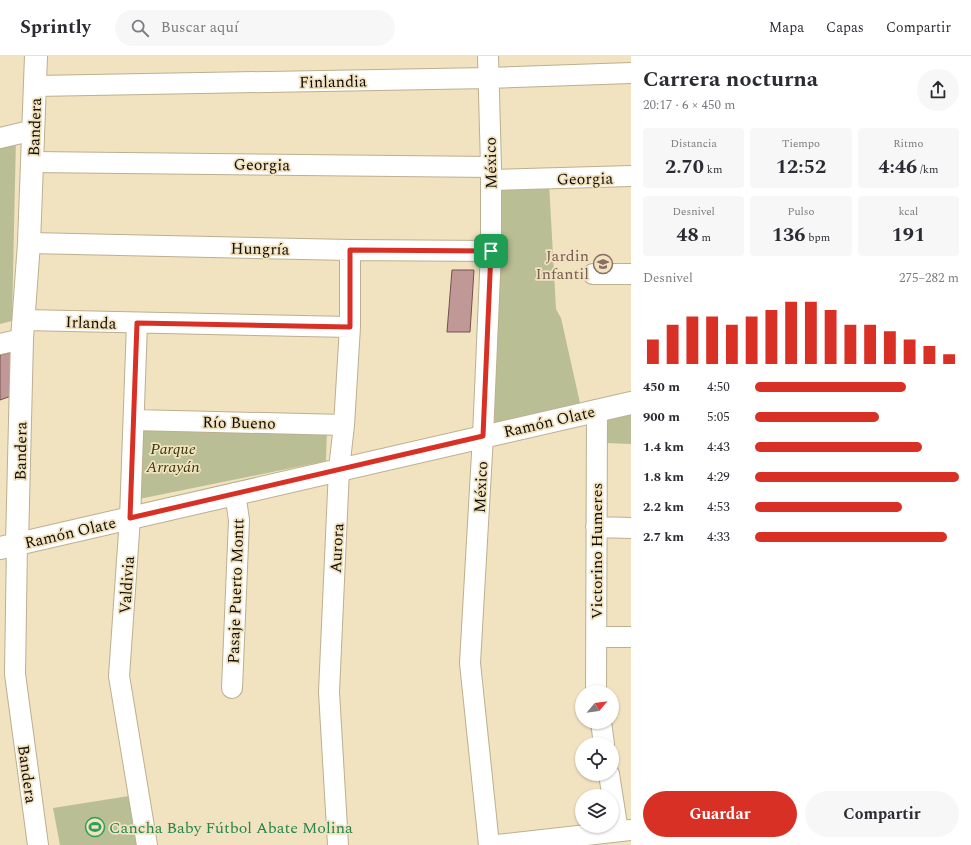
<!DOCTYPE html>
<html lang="es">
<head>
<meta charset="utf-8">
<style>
  body { margin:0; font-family:Spectral,serif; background:#f7f7f7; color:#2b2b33; height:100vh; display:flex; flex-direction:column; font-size:15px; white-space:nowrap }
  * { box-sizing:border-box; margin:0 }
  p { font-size:13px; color:#7c7c81 }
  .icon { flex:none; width:22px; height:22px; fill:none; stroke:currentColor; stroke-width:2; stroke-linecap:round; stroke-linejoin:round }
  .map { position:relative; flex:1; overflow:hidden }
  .sheet { display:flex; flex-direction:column; background:#fff; width:340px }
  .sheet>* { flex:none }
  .needle { width:26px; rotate:61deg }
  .tools { position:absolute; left:575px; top:629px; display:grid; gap:8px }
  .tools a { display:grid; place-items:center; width:44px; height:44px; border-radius:50%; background:#fff; box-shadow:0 1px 3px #0004; font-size:20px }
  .pin { position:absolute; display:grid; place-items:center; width:34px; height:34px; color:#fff; margin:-17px; border-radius:8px; box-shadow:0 2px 6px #0006 }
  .round { display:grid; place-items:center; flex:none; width:42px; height:42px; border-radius:21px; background:#f7f7f7 }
  .head { display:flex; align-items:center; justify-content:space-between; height:68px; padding:0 12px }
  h1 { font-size:22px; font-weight:700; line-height:30px }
  .metrics { display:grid; grid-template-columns:repeat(3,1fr); gap:6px; height:68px; padding:4px 12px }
  .metrics div { display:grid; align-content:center; border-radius:4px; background:#f7f7f7; text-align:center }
  .metrics b { font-size:20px; font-weight:700 }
  .metrics small { font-size:11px; font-weight:400 }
  .metrics p { font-size:11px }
  .chart { height:112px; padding:8px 12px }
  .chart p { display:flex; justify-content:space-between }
  .chart svg { width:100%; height:72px; margin-top:4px; stroke:#d93025; stroke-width:6 }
  .button { display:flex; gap:8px; margin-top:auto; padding:8px 12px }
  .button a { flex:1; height:46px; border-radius:24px; background:#d93025; color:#fff; font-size:16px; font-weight:700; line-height:46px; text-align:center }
  .button a+a { background:#f7f7f7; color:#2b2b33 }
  ul { padding:0 12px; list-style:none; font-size:13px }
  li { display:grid; grid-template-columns:64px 48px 1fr; align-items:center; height:30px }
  li i { height:10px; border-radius:5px; background:#d93025 }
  header { display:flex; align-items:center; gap:24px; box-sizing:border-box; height:56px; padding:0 20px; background:#fff; border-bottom:1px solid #e1e1e2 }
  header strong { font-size:19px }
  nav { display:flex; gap:22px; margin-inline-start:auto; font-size:14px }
  .search { width:280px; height:36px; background:#f7f7f7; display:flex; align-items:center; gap:10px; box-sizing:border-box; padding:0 14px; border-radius:22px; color:#7c7c81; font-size:15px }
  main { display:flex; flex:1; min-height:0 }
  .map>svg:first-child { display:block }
</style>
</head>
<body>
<header>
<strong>Sprintly</strong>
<div class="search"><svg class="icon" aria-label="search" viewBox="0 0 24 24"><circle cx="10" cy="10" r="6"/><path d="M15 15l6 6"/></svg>Buscar aquí</div>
<nav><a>Mapa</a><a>Capas</a><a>Compartir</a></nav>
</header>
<main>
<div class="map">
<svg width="631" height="789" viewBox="0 0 631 789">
  <rect width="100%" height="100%" fill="#f1e2c0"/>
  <path fill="#babe95" d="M 16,82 L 12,265 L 0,268 L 0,86 Z
    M 549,127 L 556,253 L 561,262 L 580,347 L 494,375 L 500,130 Z
    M 631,353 L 631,388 L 606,387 L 606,358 Z
    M 138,366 L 327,371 L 326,405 L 139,443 Z
    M 129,740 L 137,789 L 60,789 L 53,752 Z"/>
  <path fill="#c09997" stroke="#73504f" d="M 452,214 L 474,214 L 470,276 L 447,276 Z
    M 12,296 L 14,339 L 0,344 L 0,299 Z"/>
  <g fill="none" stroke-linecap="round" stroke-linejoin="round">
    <g stroke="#bdaf8f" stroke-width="22">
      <path id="street" d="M 488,0 L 491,111 L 491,195 L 483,380 L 470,607 L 489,789
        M 35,30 L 488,22 L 631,17
        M 0,82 L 34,74
        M 33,106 L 491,111
        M 491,124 L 631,120
        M 29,187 L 350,194 L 491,195
        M 593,218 L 631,218
        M 24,264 L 350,271
        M 137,267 L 130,462 L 119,620 L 147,789
        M 0,288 L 22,283
        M 134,364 L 344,369
        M 596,471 L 631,472
        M 17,488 L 15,618 L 38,789
        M 596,581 L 631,581
        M 232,632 L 239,464 L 235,437
        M 596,636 L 597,354
        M 601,666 L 604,688
        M 609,718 L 618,775
        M 338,789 L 329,636 L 339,413 L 344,369 L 350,271 L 350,194
        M 497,789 L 631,774"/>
    </g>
    <g stroke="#bdaf8f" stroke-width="24">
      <path id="secondary" d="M 17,488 L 22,283 L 29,187 L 36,0
        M 0,492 L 631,347"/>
    </g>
    <use href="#street" stroke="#fff" stroke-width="20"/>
    <use href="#secondary" stroke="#fff" stroke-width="22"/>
  </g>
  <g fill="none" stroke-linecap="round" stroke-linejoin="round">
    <g stroke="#fff" stroke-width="8">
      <path id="route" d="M 350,194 L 491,195 L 483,380 L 130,462 L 137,267 L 350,271 Z"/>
    </g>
    <use href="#route" stroke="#d93025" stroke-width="5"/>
  </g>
  <defs>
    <g id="school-ring" transform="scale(1)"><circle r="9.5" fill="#f1e2c0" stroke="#8d6e63" stroke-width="1.5"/><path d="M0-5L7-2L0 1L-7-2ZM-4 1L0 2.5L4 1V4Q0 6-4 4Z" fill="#8d6e63"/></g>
    <g id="stadium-ring" transform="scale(1)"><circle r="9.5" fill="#f1e2c0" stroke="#2e9e5b" stroke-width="1.5"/><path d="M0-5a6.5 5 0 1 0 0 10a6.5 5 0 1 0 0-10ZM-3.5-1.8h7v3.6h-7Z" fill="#2e9e5b"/></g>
  </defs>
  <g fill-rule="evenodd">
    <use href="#school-ring" x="603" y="208"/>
    <use href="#stadium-ring" x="95" y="771"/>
  </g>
  <g text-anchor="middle" stroke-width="3.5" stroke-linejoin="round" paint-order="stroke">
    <g font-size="16" fill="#120d03" stroke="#f1e2c0">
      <text transform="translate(333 25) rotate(-1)" y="6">Finlandia</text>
      <text transform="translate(34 71) rotate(-88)" y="6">Bandera</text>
      <text transform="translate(490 107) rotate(-91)" y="6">México</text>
      <text transform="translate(262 108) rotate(1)" y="6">Georgia</text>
      <text transform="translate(585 122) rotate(-1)" y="6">Georgia</text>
      <text transform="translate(260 192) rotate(1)" y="6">Hungría</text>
      <text transform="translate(91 266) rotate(2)" y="6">Irlanda</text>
      <text transform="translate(549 365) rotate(-13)" y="6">Ramón Olate</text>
      <text transform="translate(239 366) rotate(1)" y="6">Río Bueno</text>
      <text transform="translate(20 395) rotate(-89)" y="6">Bandera</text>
      <text transform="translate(480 431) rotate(-87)" y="6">México</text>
      <text transform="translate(70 476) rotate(-13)" y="6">Ramón Olate</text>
      <text transform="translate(336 492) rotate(-87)" y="6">Aurora</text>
      <text transform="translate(596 495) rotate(-90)" y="6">Victorino Humeres</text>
      <text transform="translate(126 529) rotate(-86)" y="6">Valdivia</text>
      <text transform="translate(235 535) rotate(-88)" y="6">Pasaje Puerto Montt</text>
      <text transform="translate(28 718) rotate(82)" y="6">Bandera</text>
    </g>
    <g font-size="16" fill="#785e54" stroke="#f1e2c0" text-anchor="end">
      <text x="589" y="205">Jardin<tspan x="589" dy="18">Infantil</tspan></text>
    </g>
    <g font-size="16" font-style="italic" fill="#353801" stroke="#f1e2c0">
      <text x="173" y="398">Parque<tspan x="173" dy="18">Arrayán</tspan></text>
    </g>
    <g font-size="16" fill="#27864d" stroke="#f1e2c0" text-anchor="start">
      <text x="109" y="777">Cancha Baby Fútbol Abate Molina</text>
    </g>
  </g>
</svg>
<div class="tools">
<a><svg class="needle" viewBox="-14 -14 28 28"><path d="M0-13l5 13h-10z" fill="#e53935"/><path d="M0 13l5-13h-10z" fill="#7c7c81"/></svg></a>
<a><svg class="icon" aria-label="locate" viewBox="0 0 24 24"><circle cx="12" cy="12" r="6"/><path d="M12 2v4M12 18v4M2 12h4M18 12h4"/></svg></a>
<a><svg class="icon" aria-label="layers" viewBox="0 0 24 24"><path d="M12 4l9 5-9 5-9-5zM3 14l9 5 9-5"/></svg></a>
</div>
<div class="pin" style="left:491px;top:195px;background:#1e9e55"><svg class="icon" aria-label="arrive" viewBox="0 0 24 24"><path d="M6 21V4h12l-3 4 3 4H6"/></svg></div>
</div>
<section class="sheet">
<div class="head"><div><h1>Carrera nocturna</h1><p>20:17 · 6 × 450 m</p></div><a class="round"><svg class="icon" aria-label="share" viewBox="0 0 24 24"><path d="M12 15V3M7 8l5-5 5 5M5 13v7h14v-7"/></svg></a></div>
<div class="metrics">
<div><p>Distancia</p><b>2.70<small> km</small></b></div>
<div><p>Tiempo</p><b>12:52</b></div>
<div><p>Ritmo</p><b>4:46<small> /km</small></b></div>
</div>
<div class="metrics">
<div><p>Desnivel</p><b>48<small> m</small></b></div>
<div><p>Pulso</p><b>136<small> bpm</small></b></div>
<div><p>kcal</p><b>191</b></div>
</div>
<div class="chart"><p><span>Desnivel</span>275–282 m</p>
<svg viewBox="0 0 160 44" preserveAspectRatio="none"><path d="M5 44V29M15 44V20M25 44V15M35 44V15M45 44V20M55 44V15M65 44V11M75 44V6M85 44V6M95 44V11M105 44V20M115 44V20M125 44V24M135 44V29M145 44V33M155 44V38"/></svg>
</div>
<ul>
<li><b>450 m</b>4:50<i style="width:74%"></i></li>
<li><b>900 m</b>5:05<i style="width:61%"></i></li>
<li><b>1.4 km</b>4:43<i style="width:82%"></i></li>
<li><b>1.8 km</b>4:29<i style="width:100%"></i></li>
<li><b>2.2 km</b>4:53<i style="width:72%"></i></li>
<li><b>2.7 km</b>4:33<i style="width:94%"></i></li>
</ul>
<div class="button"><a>Guardar</a><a>Compartir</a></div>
</section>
</main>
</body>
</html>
